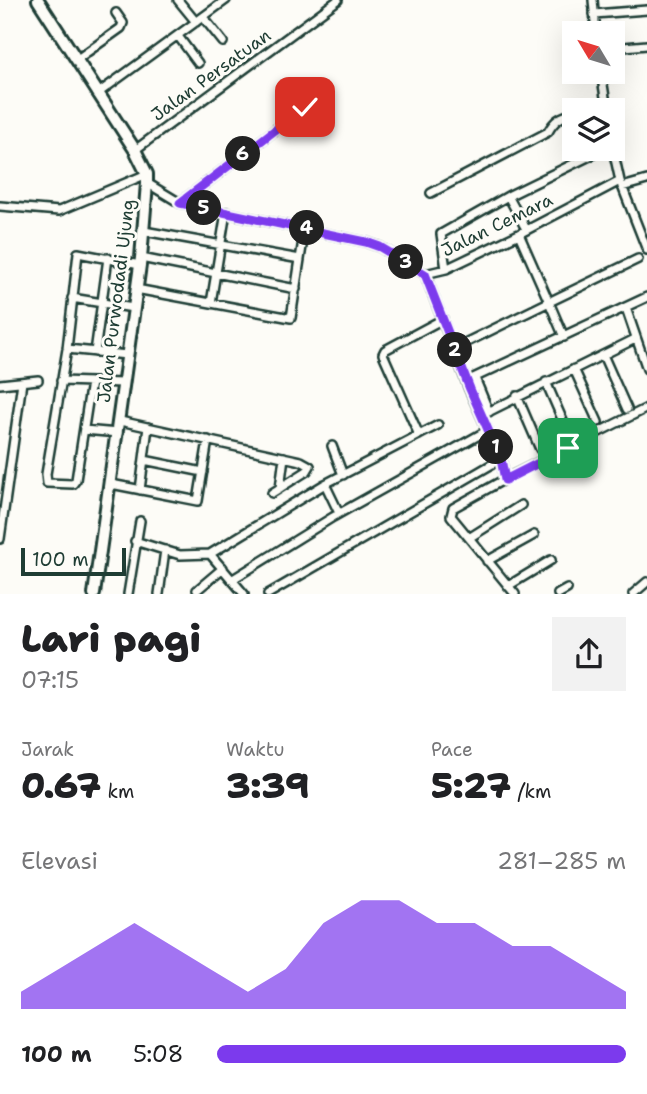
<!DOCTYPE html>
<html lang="id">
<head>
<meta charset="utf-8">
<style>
  body { margin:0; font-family:"Shantell Sans",sans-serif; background:#f2f2f2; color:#202124; height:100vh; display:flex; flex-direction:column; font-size:26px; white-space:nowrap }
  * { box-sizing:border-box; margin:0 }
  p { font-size:23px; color:#757577 }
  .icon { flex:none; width:38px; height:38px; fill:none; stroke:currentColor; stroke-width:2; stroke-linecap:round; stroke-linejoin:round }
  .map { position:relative; height:594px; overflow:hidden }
  .details { display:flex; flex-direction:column; background:#fff; flex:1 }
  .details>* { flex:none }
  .needle { width:46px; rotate:308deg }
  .fabs { position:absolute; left:562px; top:21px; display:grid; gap:14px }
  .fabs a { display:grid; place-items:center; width:63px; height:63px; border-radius:0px; background:#fff; box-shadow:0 7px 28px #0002; font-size:35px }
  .scale { position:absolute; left:21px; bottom:18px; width:105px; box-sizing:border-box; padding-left:7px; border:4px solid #1f3d34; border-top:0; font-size:19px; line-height:24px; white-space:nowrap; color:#1f3d34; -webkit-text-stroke:5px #fdfcf7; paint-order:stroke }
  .pin { position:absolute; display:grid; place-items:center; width:60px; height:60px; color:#fff; margin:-30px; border-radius:14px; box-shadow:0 4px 10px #0006 }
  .km { position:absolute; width:35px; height:35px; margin:-18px; border-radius:50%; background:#222; color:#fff; font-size:19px; line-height:35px; text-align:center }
  .round { display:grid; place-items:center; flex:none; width:74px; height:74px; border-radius:0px; background:#f2f2f2 }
  .head { display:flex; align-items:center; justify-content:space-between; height:119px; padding:0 21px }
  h1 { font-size:38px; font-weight:800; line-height:52px }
  .metrics { display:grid; grid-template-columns:repeat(3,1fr); gap:10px; height:119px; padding:7px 21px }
  .metrics div { display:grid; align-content:center }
  .metrics b { font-size:35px; font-weight:800 }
  .metrics small { font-size:19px; font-weight:400 }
  .metrics p { font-size:19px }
  .chart { height:196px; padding:14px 21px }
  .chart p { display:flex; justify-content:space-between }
  .chart svg { width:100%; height:126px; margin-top:7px; fill:#7c3aed; opacity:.7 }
  ul { padding:0 21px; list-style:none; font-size:23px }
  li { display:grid; grid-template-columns:112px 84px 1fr; align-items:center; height:52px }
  li i { height:18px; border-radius:9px; background:#7c3aed }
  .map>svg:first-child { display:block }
</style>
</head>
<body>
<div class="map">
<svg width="647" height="594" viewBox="0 0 647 594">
  <rect width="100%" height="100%" fill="#fdfcf7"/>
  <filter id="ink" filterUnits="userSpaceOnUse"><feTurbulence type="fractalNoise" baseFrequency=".0143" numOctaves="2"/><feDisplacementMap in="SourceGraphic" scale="14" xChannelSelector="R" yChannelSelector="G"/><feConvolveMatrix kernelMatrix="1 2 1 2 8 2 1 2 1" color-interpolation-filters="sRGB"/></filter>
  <g filter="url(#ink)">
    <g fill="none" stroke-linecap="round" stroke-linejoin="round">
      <g stroke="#1f3d34" stroke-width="12">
        <path id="street" d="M 178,0 L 196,22
          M 593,0 L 596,33
          M 594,14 L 647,10
          M 203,17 L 223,42
          M 178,36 L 198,63
          M 612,48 L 647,45
          M 76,60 L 121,28 L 123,23 L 116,13
          M 601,72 L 607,110
          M 97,94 L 226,0
          M 612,145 L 620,181 L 647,250
          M 135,150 L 338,0
          M 147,183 L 180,203 L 366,242 L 380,247 L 425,274 L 446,269 L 519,234 L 620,181
          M 622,187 L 647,180
          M 431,193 L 548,132 C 554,121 560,116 574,114
          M 508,196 L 526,229
          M 180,203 L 305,107
          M 0,206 L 59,211 L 147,174
          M 144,231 L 300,259
          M 519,234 L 549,302 L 638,259
          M 141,258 L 296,289
          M 446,269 L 441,234 L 508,196 L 604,149
          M 425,274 L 469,389 L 501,459 L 505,479 L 453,508 L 451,516 L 515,594
          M 136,289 L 291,318 L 305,227
          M 72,298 L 133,308
          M 211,303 L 226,212
          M 626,308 L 647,369
          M 465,343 L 549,302 L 564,337
          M 67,349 L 127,355
          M 95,352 L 108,258
          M 603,355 L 627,409
          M 574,369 L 598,422
          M 475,378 L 489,412
          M 61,381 L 123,383
          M 467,381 L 647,297
          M 91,382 L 76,480 L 73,484 L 47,483 L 46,474 L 67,349 L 78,253 L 140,265
          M 546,382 L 569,435
          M 0,384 L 38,380
          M 517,396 L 540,449
          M 482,415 L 635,339
          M 120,421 L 301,461 L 310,466 L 307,471 L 272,493
          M 84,430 L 118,433
          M 419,435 L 383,354 L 385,350 L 443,319
          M 332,446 L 343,475
          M 144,460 L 203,472
          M 505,479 L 647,408
          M 111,484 L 198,501 L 208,440
          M 325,484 L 339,513
          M 280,488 L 284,457
          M 140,490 L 148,427
          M 469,538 L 521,505
          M 0,539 L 22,382
          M 135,541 L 180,555 L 210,554 L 325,484 L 438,425
          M 210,554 L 244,594
          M 487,561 L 534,535
          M 233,579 L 333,517 L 488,430
          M 508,586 L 551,560
          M 197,590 L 223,568
          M 128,594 L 140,521
          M 159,594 L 165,550
          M 268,594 L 501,459
          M 558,594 L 567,589
          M 633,594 L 647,582"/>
      </g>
      <g stroke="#1f3d34" stroke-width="16">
        <path id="secondary" d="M 38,0 L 135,150 L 147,174 L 147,183 L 141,258 L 94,594"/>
      </g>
      <use href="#street" stroke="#fdfcf7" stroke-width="7"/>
      <use href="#secondary" stroke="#fdfcf7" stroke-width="10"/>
    </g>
  </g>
  <g fill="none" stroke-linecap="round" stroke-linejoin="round" filter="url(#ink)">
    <g stroke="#fff" stroke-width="14">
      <path id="route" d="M 305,107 L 180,203 L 366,242 L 380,247 L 425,274 L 470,389 L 501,459 L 505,480 L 568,448"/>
    </g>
    <use href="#route" stroke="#7c3aed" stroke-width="9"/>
  </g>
  <g text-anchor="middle" stroke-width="6" stroke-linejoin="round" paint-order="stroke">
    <g font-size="18" fill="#1f3d34" stroke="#fdfcf7">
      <text transform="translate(211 75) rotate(-36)" y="6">Jalan Persatuan</text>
      <text transform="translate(497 225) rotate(-26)" y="6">Jalan Cemara</text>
      <text transform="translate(116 301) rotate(-83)" y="6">Jalan Purwodadi Ujung</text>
    </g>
  </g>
</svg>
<div class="fabs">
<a><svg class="needle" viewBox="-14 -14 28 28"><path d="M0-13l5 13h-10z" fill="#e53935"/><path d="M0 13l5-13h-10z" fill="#757577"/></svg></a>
<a><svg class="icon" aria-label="layers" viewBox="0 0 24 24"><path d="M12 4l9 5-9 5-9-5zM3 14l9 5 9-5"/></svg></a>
</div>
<div class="scale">100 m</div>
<div class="pin" style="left:568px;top:448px;background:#1e9e55"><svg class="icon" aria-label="arrive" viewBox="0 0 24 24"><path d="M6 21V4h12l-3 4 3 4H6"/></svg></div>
<div class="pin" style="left:305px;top:107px;background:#d93025"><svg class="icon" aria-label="check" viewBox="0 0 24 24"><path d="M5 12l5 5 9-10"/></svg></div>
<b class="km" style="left:496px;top:447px">1</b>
<b class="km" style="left:455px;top:350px">2</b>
<b class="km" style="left:406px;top:262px">3</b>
<b class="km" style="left:307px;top:228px">4</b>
<b class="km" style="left:204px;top:208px">5</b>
<b class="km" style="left:243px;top:154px">6</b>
</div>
<section class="details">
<div class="head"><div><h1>Lari pagi</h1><p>07:15</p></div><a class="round"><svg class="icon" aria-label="share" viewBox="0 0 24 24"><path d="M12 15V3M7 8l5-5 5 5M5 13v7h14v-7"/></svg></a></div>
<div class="metrics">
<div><p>Jarak</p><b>0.67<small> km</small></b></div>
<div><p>Waktu</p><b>3:39</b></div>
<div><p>Pace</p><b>5:27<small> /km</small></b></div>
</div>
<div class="chart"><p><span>Elevasi</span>281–285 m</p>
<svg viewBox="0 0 160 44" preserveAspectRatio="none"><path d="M0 44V38L10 30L20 22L30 14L40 22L50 30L60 38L70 30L80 14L90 6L100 6L110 14L120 14L130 22L140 22L150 30L160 38V44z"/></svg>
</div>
<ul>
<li><b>100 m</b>5:08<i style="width:100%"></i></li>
</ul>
</section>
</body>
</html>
